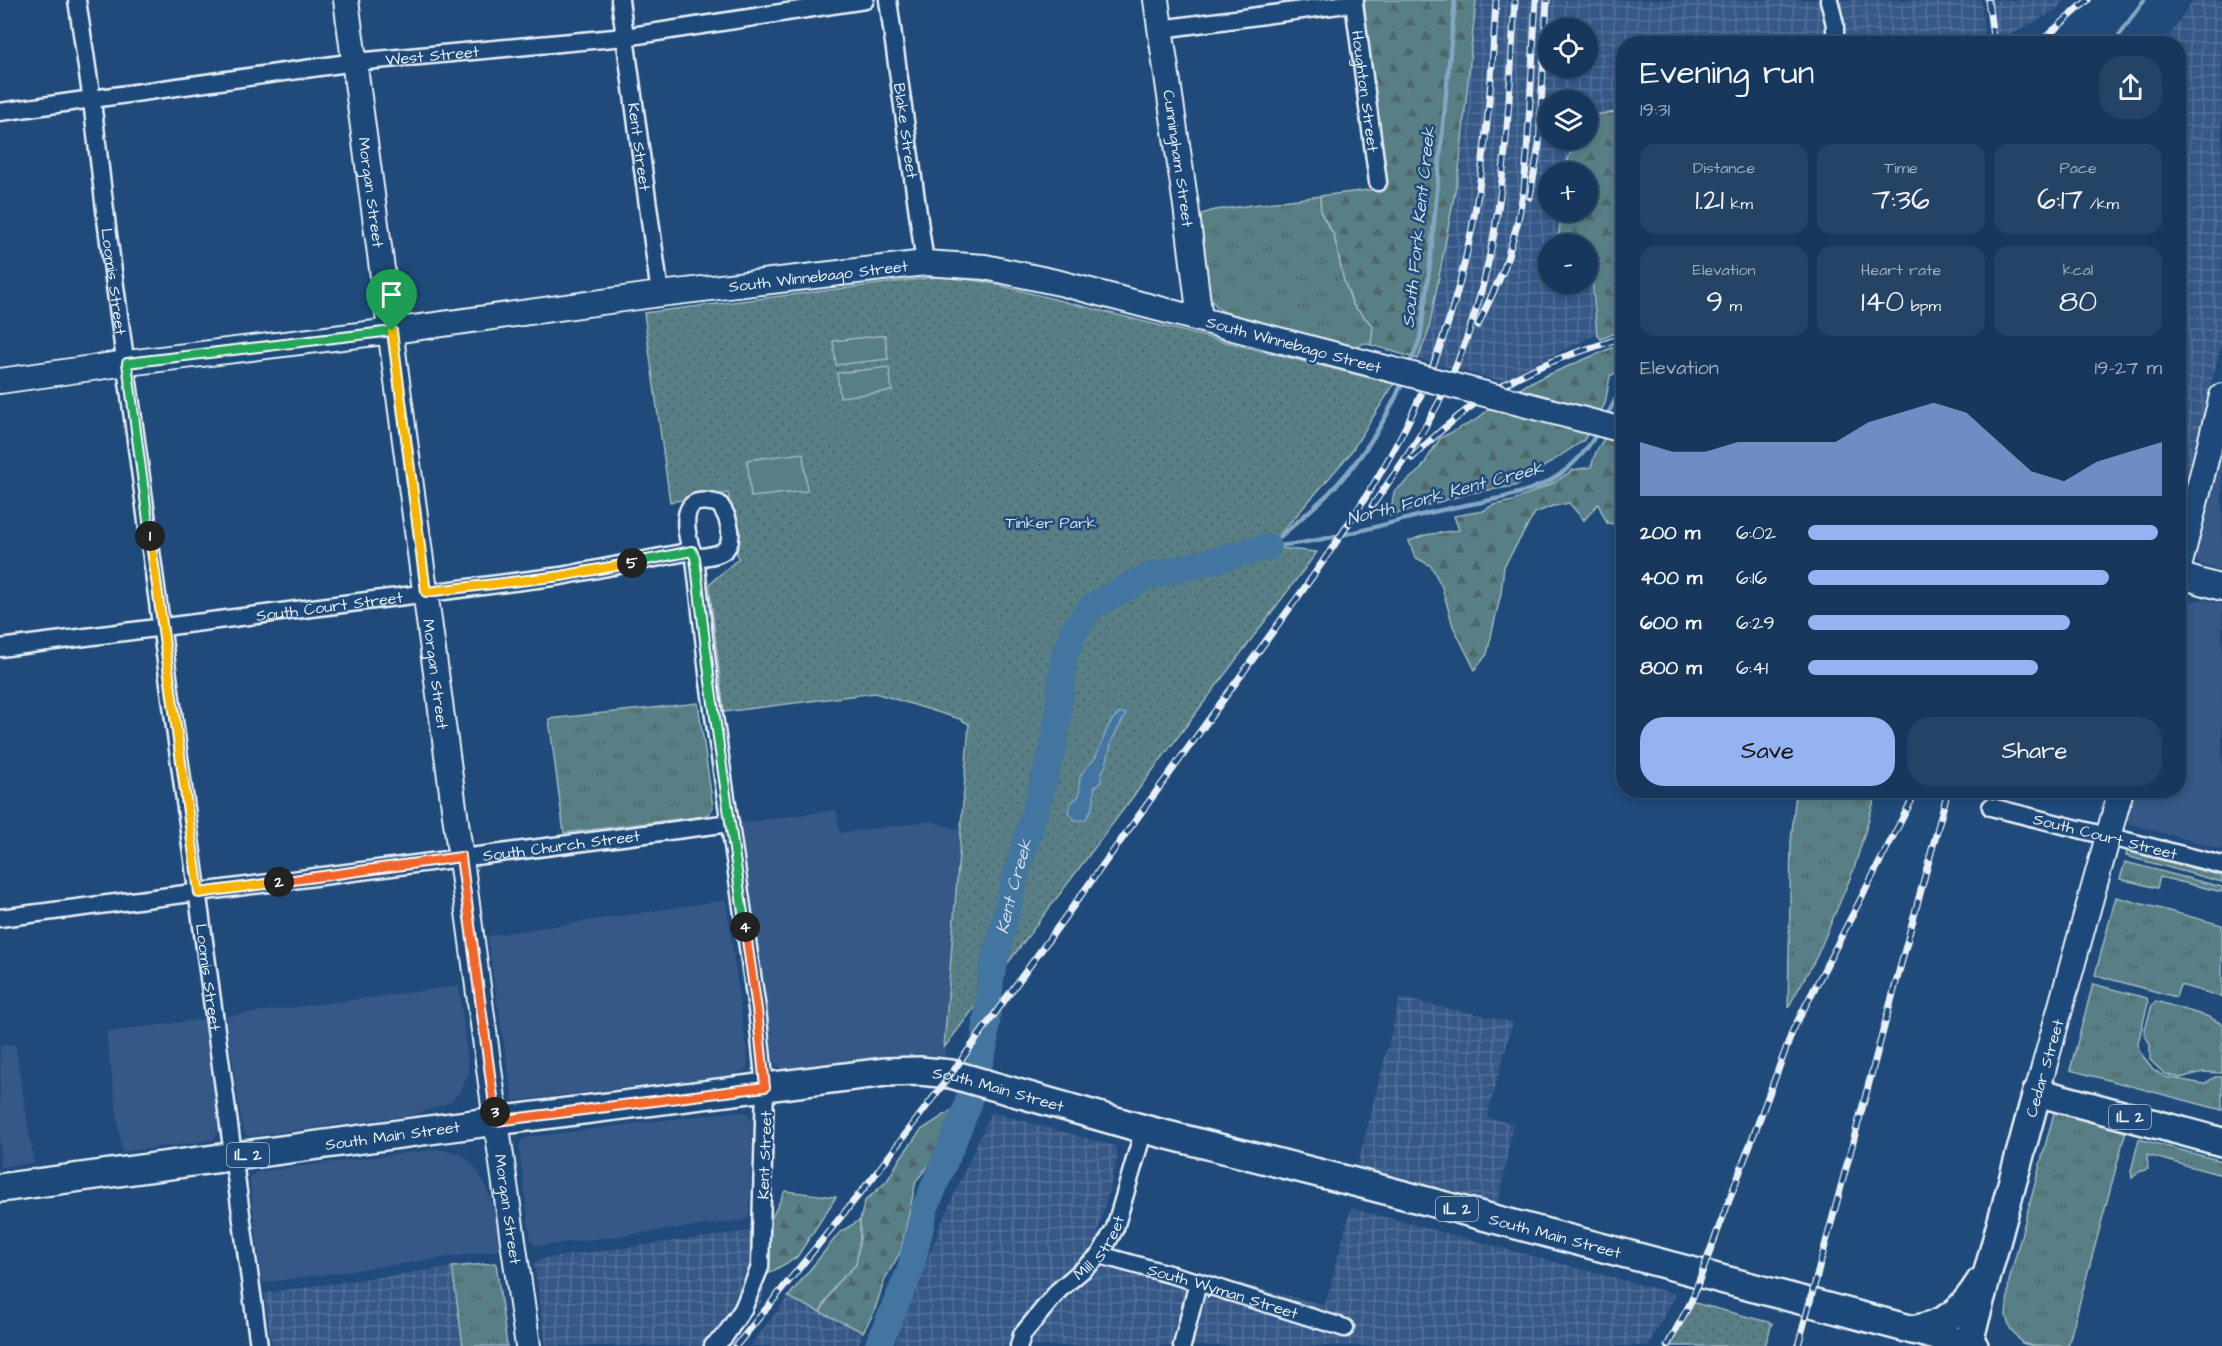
<!DOCTYPE html>
<html lang="en">
<head>
<meta charset="utf-8">
<style>
  body { margin:0; font-family:"Architects Daughter",sans-serif; background:#244365; color:#f1f3f6; height:100vh; display:flex; flex-direction:column; font-size:22px; white-space:nowrap }
  * { box-sizing:border-box; margin:0 }
  p { font-size:20px; color:#9eacbb }
  .icon { flex:none; width:33px; height:33px; fill:none; stroke:currentColor; stroke-width:2; stroke-linecap:round; stroke-linejoin:round }
  .map { position:relative; flex:1; overflow:hidden }
  .details { position:absolute; left:1616px; top:36px; width:570px; height:762px; display:flex; flex-direction:column; background:#17385c; border-radius:24px; box-shadow:0 3px 9px #0003,0 0 0 2px #365272 }
  .details>* { flex:none }
  .controls { position:absolute; left:1538px; top:18px; display:grid; gap:12px }
  .controls a { display:grid; place-items:center; width:60px; height:60px; border-radius:50%; background:#17385c; box-shadow:0 3px 9px #0003,0 0 0 2px #365272; font-size:30px }
  .pin { position:absolute; display:grid; place-items:center; width:51px; height:51px; color:#fff; margin:-62px -26px; border-radius:50% 50% 50% 0; rotate:-45deg; box-shadow:0 0 6px #0007 }
  .pin .icon { rotate:45deg }
  .km { position:absolute; width:30px; height:30px; margin:-15px; border-radius:50%; background:#222; color:#fff; font-size:16px; line-height:30px; text-align:center }
  .round { display:grid; place-items:center; flex:none; width:63px; height:63px; border-radius:24px; background:#244365 }
  .headline { display:flex; align-items:center; justify-content:space-between; height:102px; padding:0 24px }
  h1 { font-size:33px; font-weight:600; line-height:45px }
  .figures { display:grid; grid-template-columns:repeat(3,1fr); gap:9px; height:102px; padding:6px 24px }
  .figures div { display:grid; align-content:center; border-radius:15px; background:#244365; text-align:center }
  .figures b { font-size:30px; font-weight:600 }
  .figures small { font-size:16px; font-weight:400 }
  .figures p { font-size:16px }
  .chart { height:168px; padding:12px 24px }
  .chart p { display:flex; justify-content:space-between }
  .chart svg { width:100%; height:108px; margin-top:6px; fill:#95b2f1; opacity:.7 }
  .button { display:flex; gap:12px; margin-top:auto; padding:12px 24px }
  .button a { flex:1; height:69px; border-radius:24px; background:#95b2f1; color:#111; font-size:24px; font-weight:600; line-height:69px; text-align:center }
  .button a+a { background:#244365; color:#f1f3f6 }
  ul { padding:0 24px; list-style:none; font-size:20px }
  li { display:grid; grid-template-columns:96px 72px 1fr; align-items:center; height:45px }
  li i { height:15px; border-radius:8px; background:#95b2f1 }
  .map>svg:first-child { display:block }
</style>
</head>
<body>
<div class="map">
<svg width="2222" height="1346" viewBox="0 0 2222 1346">
  <defs>
    <pattern id="industrial-grid" width="8" height="8" patternUnits="userSpaceOnUse" patternTransform="scale(1.5)"><rect width="8" height="8" fill="#355887"/><path d="M0 4h8M4 0v8" fill="none" stroke="#527099"/></pattern>
    <pattern id="grass-tufts" width="24" height="20" patternUnits="userSpaceOnUse" patternTransform="scale(1.5)"><rect width="24" height="20" fill="#597f85"/><path d="M3 7l-1-3M5 7V3M7 7l1-3M15 17l-1-3M17 17v-4M19 17l1-3" fill="none" stroke="#50666a"/></pattern>
    <pattern id="forest-firs" width="22" height="20" patternUnits="userSpaceOnUse" patternTransform="scale(1.5)"><rect width="22" height="20" fill="#597f85"/><path d="M5 1l3.5 6h-7zM16 11l3.5 6h-7z" fill="#50666a"/></pattern>
    <pattern id="park-dots" width="8" height="8" patternUnits="userSpaceOnUse" patternTransform="scale(1.5)"><rect width="8" height="8" fill="#597f85"/><path d="M2 2h.1M6 6h.1" fill="none" stroke="#50666a" stroke-width="1.8" stroke-linecap="round"/></pattern>
  </defs>
  <rect width="100%" height="100%" fill="#1f4a7a"/>
  <filter id="ink" filterUnits="userSpaceOnUse"><feTurbulence type="fractalNoise" baseFrequency=".0167" numOctaves="2"/><feDisplacementMap in="SourceGraphic" scale="12" xChannelSelector="R" yChannelSelector="G"/><feConvolveMatrix kernelMatrix="1 2 1 2 8 2 1 2 1" color-interpolation-filters="sRGB"/></filter>
  <g filter="url(#ink)">
    <path fill="#355887" d="M 2222,443 L 2222,571 L 2204,566 L 2196,561 L 2195,551 Z
      M 2196,600 L 2206,600 L 2222,604 L 2222,850 L 2128,823 L 2127,811 L 2132,791 L 2178,790 L 2178,616 L 2184,606 Z
      M 837,810 L 840,833 L 931,821 L 961,830 L 944,1048 L 945,1057 L 947,1062 L 913,1057 L 889,1057 L 783,1070 L 775,1064 L 740,823 Z
      M 726,900 L 748,1062 L 746,1070 L 733,1075 L 513,1101 L 487,936 Z
      M 459,986 L 469,1073 L 460,1092 L 451,1102 L 414,1115 L 251,1136 L 247,1135 L 242,1127 L 226,1016 Z
      M 205,1019 L 219,1129 L 217,1134 L 214,1139 L 207,1141 L 122,1152 L 106,1032 Z
      M 15,1044 L 34,1163 L 0,1167 L 0,1046 Z
      M 737,1111 L 747,1113 L 753,1123 L 749,1215 L 746,1220 L 538,1246 L 531,1242 L 519,1148 L 522,1140 L 528,1137 Z
      M 439,1149 L 461,1154 L 469,1160 L 477,1170 L 486,1187 L 494,1208 L 501,1250 L 262,1283 L 250,1184 L 250,1178 L 256,1172 Z"/>
    <path fill="url(#industrial-grid)" fill-rule="evenodd" d="M 1476,0 L 1981,0 L 1985,43 L 1623,44 L 1623,111 L 1587,116 L 1587,100 L 1548,100 L 1548,140 L 1576,140 L 1568,159 L 1567,172 L 1548,172 L 1548,212 L 1562,212 L 1557,244 L 1548,244 L 1548,284 L 1587,284 L 1587,275 L 1592,280 L 1597,334 L 1501,381 L 1418,359 L 1429,329 L 1459,170 ZM 1548,28 L 1587,28 L 1587,68 L 1548,68 Z
      M 1991,0 L 2066,0 L 2053,12 L 2014,33 L 1998,38 Z
      M 2193,0 L 2222,0 L 2222,342 L 2178,510 L 2178,44 L 2164,43 Z
      M 1400,998 L 1513,1022 L 1487,1117 L 1513,1124 L 1498,1207 L 1355,1168 L 1358,1163 Z
      M 991,1112 L 1115,1146 L 1117,1150 L 1117,1160 L 1097,1235 L 1136,1257 L 1325,1305 L 1351,1208 L 1676,1294 L 1648,1346 L 894,1346 L 941,1224 Z
      M 766,1229 L 768,1274 L 761,1303 L 728,1346 L 546,1346 L 534,1263 L 539,1259 Z
      M 452,1267 L 463,1346 L 272,1346 L 264,1293 Z
      M 788,1297 L 863,1332 L 859,1346 L 750,1346 Z"/>
    <path fill="url(#grass-tufts)" stroke="#a0b8be" stroke-width="1.5" d="M 1320,196 L 1321,213 L 1334,235 L 1344,281 L 1353,305 L 1373,326 L 1371,345 L 1364,343 L 1358,347 L 1224,312 L 1217,307 L 1209,297 L 1198,215 L 1215,210 Z
      M 698,703 L 713,807 L 710,813 L 704,816 L 564,833 L 549,719 Z
      M 1796,791 L 1877,791 L 1854,869 L 1817,956 L 1788,1008 L 1791,842 Z
      M 2127,851 L 2222,876 L 2222,882 L 2126,856 Z
      M 2125,862 L 2222,887 L 2222,892 L 2160,877 L 2157,888 L 2120,879 Z
      M 2116,897 L 2222,925 L 2222,997 L 2180,985 L 2176,997 L 2095,975 Z
      M 2093,984 L 2147,998 L 2148,1003 L 2138,1043 L 2139,1051 L 2153,1069 L 2165,1077 L 2204,1084 L 2215,1077 L 2222,1077 L 2222,1110 L 2070,1070 Z
      M 2156,1001 L 2209,1017 L 2222,1024 L 2222,1073 L 2203,1072 L 2180,1078 L 2165,1074 L 2150,1060 L 2150,1045 L 2144,1033 L 2152,1005 Z
      M 2055,1109 L 2127,1127 L 2068,1346 L 2033,1346 L 2022,1343 L 2010,1328 L 2006,1316 L 2009,1281 Z
      M 2139,1139 L 2222,1161 L 2222,1175 L 2147,1155 L 2148,1169 L 2139,1172 L 2132,1178 L 2131,1171 Z
      M 860,1220 L 860,1238 L 856,1265 L 837,1283 L 820,1312 L 788,1297 L 840,1232 Z
      M 496,1263 L 507,1346 L 463,1346 L 452,1267 Z"/>
    <path fill="url(#forest-firs)" stroke="#a0b8be" stroke-width="1.5" d="M 1365,0 L 1476,0 L 1459,170 L 1429,329 L 1418,359 L 1371,345 L 1373,326 L 1353,305 L 1344,281 L 1334,235 L 1321,213 L 1320,196 L 1376,189 L 1362,7 Z
      M 1623,111 L 1623,330 L 1601,339 L 1597,334 L 1592,280 L 1587,275 L 1587,244 L 1557,244 L 1562,212 L 1587,212 L 1587,172 L 1567,172 L 1568,159 L 1576,140 L 1587,140 L 1587,116 Z
      M 1623,343 L 1623,369 L 1610,376 L 1605,404 L 1584,440 L 1515,486 L 1470,493 L 1390,516 L 1394,492 L 1421,469 L 1440,438 L 1478,419 L 1488,409 L 1531,382 Z
      M 1623,405 L 1623,525 L 1607,523 L 1598,504 L 1584,520 L 1569,503 L 1550,507 L 1535,513 L 1504,566 L 1501,593 L 1487,654 L 1475,670 L 1453,626 L 1442,587 L 1431,566 L 1415,557 L 1409,541 L 1425,535 L 1459,530 L 1454,516 L 1483,511 L 1493,505 L 1513,501 L 1555,482 L 1573,470 L 1591,467 L 1596,452 Z
      M 952,1110 L 933,1160 L 916,1181 L 901,1251 L 885,1279 L 874,1312 L 863,1332 L 820,1312 L 837,1283 L 856,1265 L 860,1238 L 860,1220 L 865,1201 L 887,1181 L 901,1157 L 921,1130 Z
      M 785,1191 L 836,1197 L 797,1257 L 768,1274 L 766,1229 Z"/>
    <path fill="url(#park-dots)" stroke="#a0b8be" stroke-width="1.5" d="M 944,276 L 986,282 L 1394,384 L 1349,455 L 1269,547 L 1317,552 L 944,1048 L 969,724 L 960,719 L 875,693 L 724,712 L 709,584 L 738,559 L 728,493 L 670,502 L 644,313 Z
      M 1691,1302 L 1772,1323 L 1765,1346 L 1667,1346 Z"/>
    <path fill="#597f85" stroke="#a0b8be" stroke-width="1.5" d="M 885,335 L 888,359 L 836,365 L 833,341 Z
      M 889,367 L 892,391 L 840,397 L 837,373 Z
      M 803,453 L 807,491 L 751,497 L 747,460 Z"/>
    <path fill="#42749f" stroke="#84a6c3" stroke-width="1.5" d="M 1120,713 L 1126,714 L 1112,740 L 1106,765 L 1101,774 L 1101,782 L 1094,788 C 1095,801 1093,809 1085,820 C 1076,821 1073,820 1068,812 L 1071,803 L 1079,796 C 1080,790 1079,783 1080,777 C 1083,768 1091,765 1095,758 C 1103,744 1106,721 1120,713 Z"/>
    <g fill="none" stroke-linecap="round" stroke-linejoin="round">
      <path stroke="#84a6c3" stroke-width="4.5" d="M 2113,44 L 2144,0
        M 1408,368 L 1420,339 L 1430,264 L 1455,0
        M 1605,419 L 1618,395 L 1623,391
        M 1268,547 C 1288,530 1308,513 1327,495 C 1359,463 1385,423 1403,381
        M 1268,547 C 1325,542 1378,526 1433,512 C 1469,503 1509,500 1543,484 C 1566,474 1586,453 1598,431"/>
      <path stroke="#42749f" stroke-width="27" id="s1" d="M 878,1346 L 910,1271 L 925,1208 L 966,1110 L 984,1047 L 991,976 L 1013,885 L 1055,742 L 1064,656 L 1076,627 L 1091,607 L 1146,577 L 1268,547"/>
      <g stroke="#e8f1f8" stroke-width="21">
        <g id="street">
          <path id="s2" d="M 77,0 L 92,101 L 107,227 L 259,1346"/>
          <path id="s3" d="M 620,0 L 660,294"/>
          <path id="s4" d="M 888,0 L 925,263"/>
          <path id="s5" d="M 1355,0 L 1354,3 L 1378,182"/>
          <path d="M 1829,0 L 1835,25 L 1835,44"/>
          <path d="M 1161,29 L 1354,3"/>
          <path id="s6" d="M 0,112 L 355,62 L 625,37 L 865,0"/>
          <path d="M 695,558 C 715,555 733,555 730,530 C 728,519 726,513 719,504 C 712,502 697,499 691,506 C 681,518 689,546 695,558 L 709,682 L 757,1009 L 765,1087 L 760,1267 L 743,1309 L 724,1337 L 713,1346"/>
          <path id="s7" d="M 0,648 L 561,576 L 692,551"/>
          <path id="s8" d="M 1991,807 L 2222,865"/>
          <path id="s9" d="M 0,918 L 730,823"/>
          <path id="s10" d="M 1100,1255 L 1198,1282 L 1345,1328"/>
          <path id="s11" d="M 1019,1346 L 1022,1335 L 1059,1290 L 1100,1255 L 1115,1228 L 1144,1129"/>
          <path d="M 1182,1346 L 1198,1282"/>
        </g>
      </g>
      <g stroke="#e8f1f8" stroke-width="28">
        <g id="secondary">
          <path id="s12" d="M 346,0 L 496,1121 L 528,1346"/>
          <path id="s13" d="M 1156,0 L 1186,206 L 1200,319"/>
          <path id="s14" d="M 0,381 L 127,363 L 392,331 L 660,294 L 925,263 L 985,267 L 1060,283 L 1359,361"/>
          <path d="M 2178,571 L 2222,396"/>
          <path d="M 2178,575 L 2222,588"/>
          <path d="M 2037,1092 L 2121,790"/>
        </g>
      </g>
      <g stroke="#e8f1f8" stroke-width="32">
        <g id="primary">
          <path id="s15" d="M 0,1188 L 496,1121 L 886,1072 L 919,1071 L 951,1074 L 1144,1129 L 1366,1185 L 1974,1346"/>
          <path d="M 1912,1330 C 1947,1324 1962,1311 1980,1282"/>
          <path d="M 1968,1345 L 2037,1092 L 2222,1142"/>
        </g>
      </g>
      <use href="#street" stroke="#1f4a7a" stroke-width="16"/>
      <use href="#secondary" stroke="#1f4a7a" stroke-width="24"/>
      <use href="#primary" stroke="#1f4a7a" stroke-width="27"/>
      <g stroke="#e8f1f8" stroke-width="7">
        <path id="rail" d="M 1988,0 L 1994,44
          M 2038,44 L 2088,0
          M 1530,197 L 1539,145 L 1547,0
          M 1478,325 L 1504,269 L 1517,225 L 1524,189 L 1527,153 L 1536,0
          M 1412,458 C 1450,420 1497,383 1548,363 C 1573,353 1598,346 1623,337
          M 1372,506 C 1404,461 1435,417 1456,366 C 1506,246 1507,127 1515,0
          M 736,1346 L 874,1176 L 951,1074 L 1303,590 C 1349,525 1395,457 1426,383 C 1478,259 1489,133 1496,0
          M 1667,1346 L 1691,1302 L 1793,1030 L 1917,790
          M 1798,1346 L 1948,790"/>
      </g>
      <use href="#rail" stroke="#1f4a7a" stroke-width="4.5" stroke-dasharray="14" stroke-linecap="butt"/>
      <g stroke="#e8f1f8" stroke-width="28" stroke-linecap="butt">
        <path id="secondary-bridge" d="M 1359,361 L 1623,430"/>
      </g>
      <use href="#secondary-bridge" stroke="#1f4a7a" stroke-width="24"/>
    </g>
  </g>
  <g fill="none" stroke-linecap="round" stroke-linejoin="round" filter="url(#ink)">
    <g stroke="#fff" stroke-width="12">
      <path id="split-1" d="M 150,536 L 127,363 L 392,331"/>
    </g>
    <g stroke="#fff" stroke-width="12">
      <path id="split-2" d="M 150,536 L 199,893 L 279,882"/>
    </g>
    <g stroke="#fff" stroke-width="12">
      <path id="split-3" d="M 279,882 L 461,857 L 495,1112"/>
    </g>
    <g stroke="#fff" stroke-width="12">
      <path id="split-4" d="M 495,1112 L 496,1121 L 765,1087 L 757,1009 L 745,927"/>
    </g>
    <g stroke="#fff" stroke-width="12">
      <path id="split-5" d="M 632,563 L 692,551 L 695,558 L 710,682 L 745,927"/>
    </g>
    <g stroke="#fff" stroke-width="12">
      <path id="split-6" d="M 392,331 L 426,592 L 561,576 L 632,563"/>
    </g>
    <use href="#split-1" stroke="#22a559" stroke-width="8"/>
    <use href="#split-2" stroke="#f5b400" stroke-width="8"/>
    <use href="#split-3" stroke="#f0652b" stroke-width="8"/>
    <use href="#split-4" stroke="#f0652b" stroke-width="8"/>
    <use href="#split-5" stroke="#22a559" stroke-width="8"/>
    <use href="#split-6" stroke="#f5b400" stroke-width="8"/>
  </g>
  <g text-anchor="middle" stroke-width="5" stroke-linejoin="round" paint-order="stroke">
    <g fill="#1f4a7a" stroke="#acbfd2" stroke-width="1.5">
      <rect x="2109" y="1105" width="42" height="24" rx="4.5"/>
      <rect x="227" y="1143" width="42" height="24" rx="4.5"/>
      <rect x="1436" y="1197" width="42" height="24" rx="4.5"/>
    </g>
    <g font-size="15" font-weight="bold" fill="#e8f1f8">
      <text x="2130" y="1122">IL 2</text>
      <text x="248" y="1160">IL 2</text>
      <text x="1457" y="1214">IL 2</text>
    </g>
    <g font-size="16" fill="#e8f1f8" stroke="#1f4a7a">
      <text dy="6" stroke="none"><textPath href="#s6" startOffset="436">West Street</textPath></text>
      <text dy="6" stroke="none"><textPath href="#s5" startOffset="92">Houghton Street</textPath></text>
      <text dy="6" stroke="none"><textPath href="#s4" startOffset="132">Blake Street</textPath></text>
      <text dy="6" stroke="none"><textPath href="#s3" startOffset="148">Kent Street</textPath></text>
      <text dy="6" stroke="none"><textPath href="#s13" startOffset="160">Cunningham Street</textPath></text>
      <text dy="6" stroke="none"><textPath href="#s12" startOffset="194">Morgan Street</textPath></text>
      <text dy="6" stroke="none"><textPath href="#s14" startOffset="825">South Winnebago Street</textPath></text>
      <text dy="6" stroke="none"><textPath href="#s2" startOffset="284">Loomis Street</textPath></text>
      <text transform="translate(1294 344) rotate(15)" y="6">South Winnebago Street</text>
      <text dy="6" stroke="none"><textPath href="#s7" startOffset="332">South Court Street</textPath></text>
      <text dy="6" stroke="none"><textPath href="#s12" startOffset="680">Morgan Street</textPath></text>
      <text dy="6" stroke="none"><textPath href="#s8" startOffset="118">South Court Street</textPath></text>
      <text dy="6" stroke="none"><textPath href="#s9" startOffset="566">South Church Street</textPath></text>
      <text dy="6" stroke="none"><textPath href="#s2" startOffset="986">Loomis Street</textPath></text>
      <text transform="translate(2044 1068) rotate(-74)" y="6">Cedar Street</text>
      <text dy="6" stroke="none"><textPath href="#s15" startOffset="1008">South Main Street</textPath></text>
      <text dy="6" stroke="none"><textPath href="#s15" startOffset="396">South Main Street</textPath></text>
      <text transform="translate(764 1155) rotate(-88)" y="6">Kent Street</text>
      <text dy="6" stroke="none"><textPath href="#s12" startOffset="1220">Morgan Street</textPath></text>
      <text dy="6" stroke="none"><textPath href="#s15" startOffset="1584">South Main Street</textPath></text>
      <text dy="6" stroke="none"><textPath href="#s11" startOffset="129">Mill Street</textPath></text>
      <text dy="6" stroke="none"><textPath href="#s10" startOffset="128">South Wyman Street</textPath></text>
    </g>
    <g font-size="16" fill="#d3e0e7" stroke="#1f4a7a">
      <text x="1051" y="528">Tinker Park</text>
    </g>
    <g font-size="18" font-style="italic" fill="#cfdeeb" stroke="#1f4a7a">
      <text transform="translate(1418 227) rotate(-84)" y="6">South Fork Kent Creek</text>
      <text transform="translate(1445 493) rotate(-15)" y="6">North Fork Kent Creek</text>
      <text dy="6" stroke="none"><textPath href="#s1" startOffset="482">Kent Creek</textPath></text>
    </g>
  </g>
</svg>
<div class="controls">
<a><svg class="icon" aria-label="locate" viewBox="0 0 24 24"><circle cx="12" cy="12" r="6"/><path d="M12 2v4M12 18v4M2 12h4M18 12h4"/></svg></a>
<a><svg class="icon" aria-label="layers" viewBox="0 0 24 24"><path d="M12 4l9 5-9 5-9-5zM3 14l9 5 9-5"/></svg></a>
<a>+</a>
<a>−</a>
</div>
<div class="pin" style="left:392px;top:331px;background:#1e9e55"><svg class="icon" aria-label="arrive" viewBox="0 0 24 24"><path d="M6 21V4h12l-3 4 3 4H6"/></svg></div>
<b class="km" style="left:150px;top:536px">1</b>
<b class="km" style="left:279px;top:882px">2</b>
<b class="km" style="left:495px;top:1112px">3</b>
<b class="km" style="left:745px;top:927px">4</b>
<b class="km" style="left:632px;top:563px">5</b>
<section class="details">
<div class="headline"><div><h1>Evening run</h1><p>19:31</p></div><a class="round"><svg class="icon" aria-label="share" viewBox="0 0 24 24"><path d="M12 15V3M7 8l5-5 5 5M5 13v7h14v-7"/></svg></a></div>
<div class="figures">
<div><p>Distance</p><b>1.21<small> km</small></b></div>
<div><p>Time</p><b>7:36</b></div>
<div><p>Pace</p><b>6:17<small> /km</small></b></div>
</div>
<div class="figures">
<div><p>Elevation</p><b>9<small> m</small></b></div>
<div><p>Heart rate</p><b>140<small> bpm</small></b></div>
<div><p>kcal</p><b>80</b></div>
</div>
<div class="chart"><p><span>Elevation</span>19–27 m</p>
<svg viewBox="0 0 160 44" preserveAspectRatio="none"><path d="M0 44V22L10 26L20 26L30 22L40 22L50 22L60 22L70 14L80 10L90 6L100 10L110 22L120 34L130 38L140 30L150 26L160 22V44z"/></svg>
</div>
<ul>
<li><b>200 m</b>6:02<i style="width:99%"></i></li>
<li><b>400 m</b>6:16<i style="width:85%"></i></li>
<li><b>600 m</b>6:29<i style="width:74%"></i></li>
<li><b>800 m</b>6:41<i style="width:65%"></i></li>
</ul>
<div class="button"><a>Save</a><a>Share</a></div>
</section>
</div>
</body>
</html>
